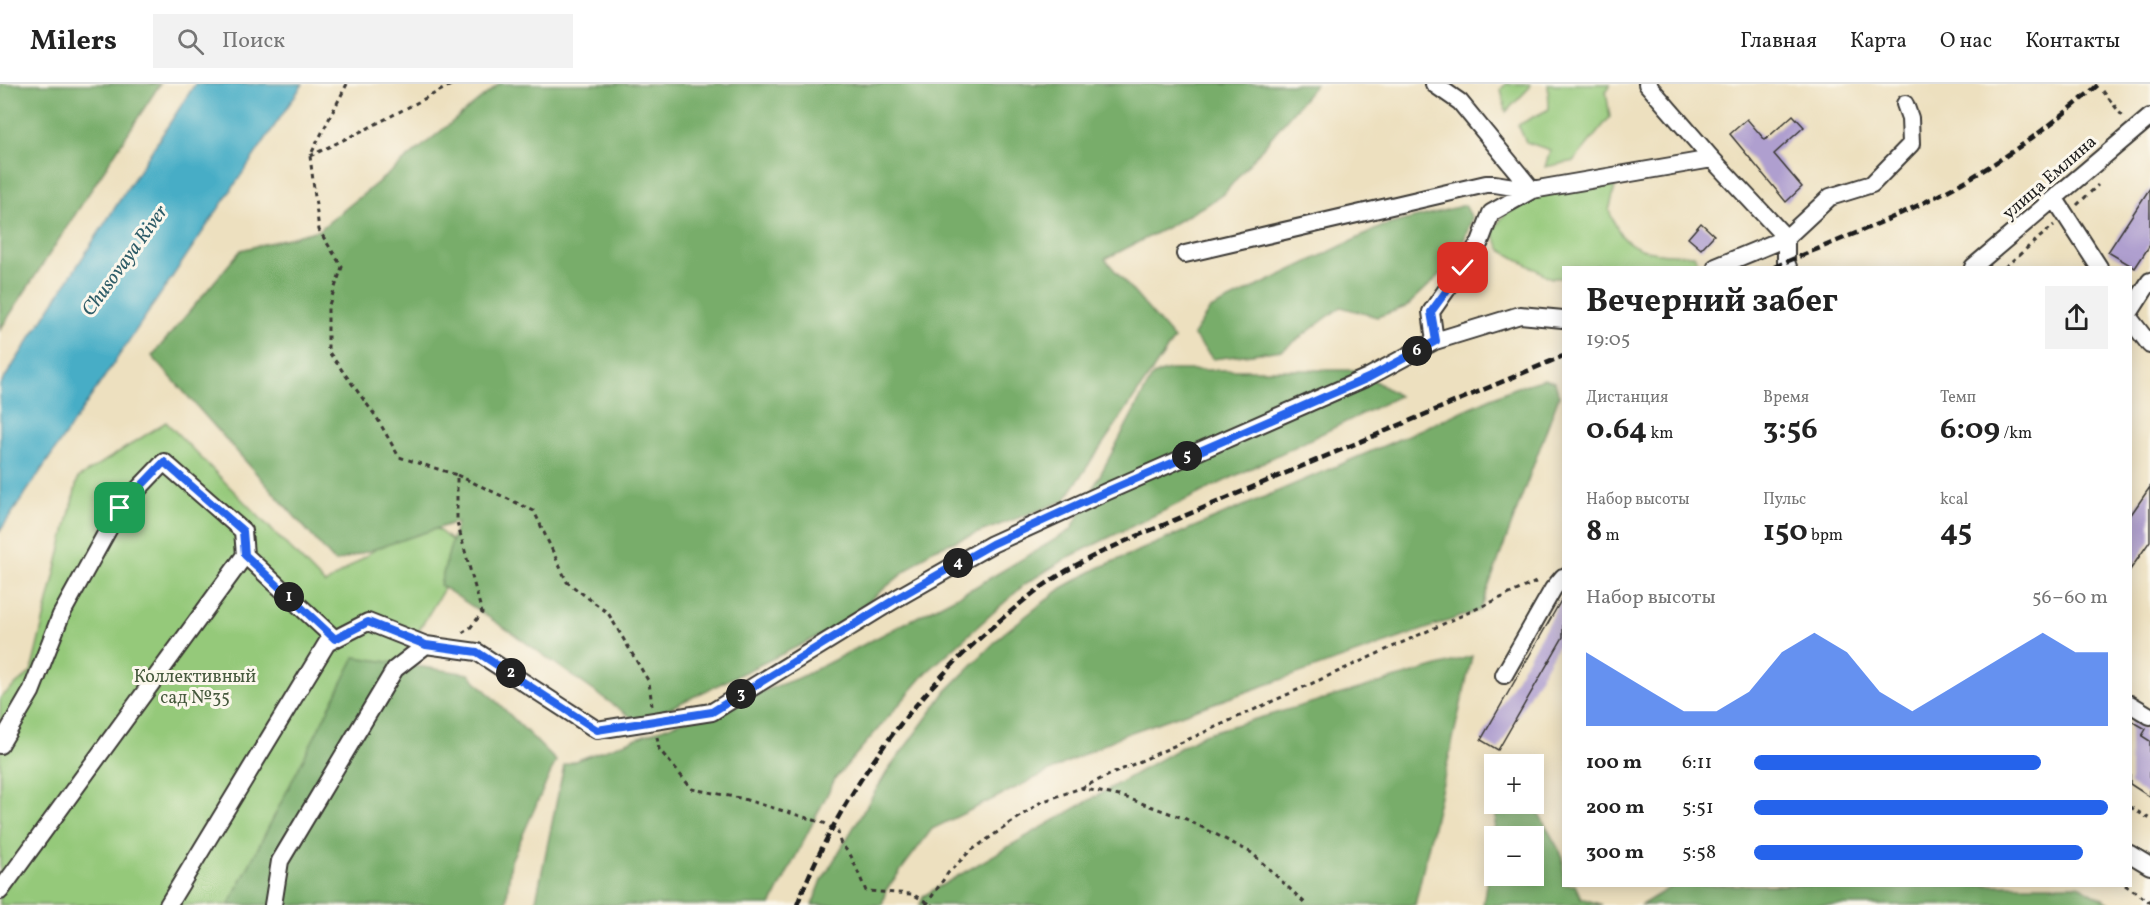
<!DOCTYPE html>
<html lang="ru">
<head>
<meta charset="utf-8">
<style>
  body { margin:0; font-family:Vollkorn,serif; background:#f2f2f2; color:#222; height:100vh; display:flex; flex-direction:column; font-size:22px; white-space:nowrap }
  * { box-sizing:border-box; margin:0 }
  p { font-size:20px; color:#767676 }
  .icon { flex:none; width:33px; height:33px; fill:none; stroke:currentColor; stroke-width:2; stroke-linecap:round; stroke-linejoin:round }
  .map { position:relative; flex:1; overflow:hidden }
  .side { position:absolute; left:1562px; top:182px; width:570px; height:621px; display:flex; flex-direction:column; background:#fff; border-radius:0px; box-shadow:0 3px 15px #0003 }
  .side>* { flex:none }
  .buttons { position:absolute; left:1484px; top:670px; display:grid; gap:12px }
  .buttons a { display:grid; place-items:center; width:60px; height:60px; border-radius:0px; background:#fff; box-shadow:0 3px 15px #0003; font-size:30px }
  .pin { position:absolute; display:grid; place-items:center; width:51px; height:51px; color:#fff; margin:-26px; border-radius:12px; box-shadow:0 3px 9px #0006 }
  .km { position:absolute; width:30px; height:30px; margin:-15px; border-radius:50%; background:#222; color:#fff; font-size:16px; line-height:30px; text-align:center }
  .round { display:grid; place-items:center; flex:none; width:63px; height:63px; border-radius:0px; background:#f2f2f2 }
  .summary { display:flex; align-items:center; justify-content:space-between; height:102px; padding:0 24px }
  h1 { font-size:33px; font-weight:700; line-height:45px }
  .metrics { display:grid; grid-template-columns:repeat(3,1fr); gap:9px; height:102px; padding:6px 24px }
  .metrics div { display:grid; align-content:center }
  .metrics b { font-size:30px; font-weight:700 }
  .metrics small { font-size:16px; font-weight:400 }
  .metrics p { font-size:16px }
  .chart { height:168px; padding:12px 24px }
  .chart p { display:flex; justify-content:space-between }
  .chart svg { width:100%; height:108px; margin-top:6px; fill:#2563eb; opacity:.7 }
  ul { padding:0 24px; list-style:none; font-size:20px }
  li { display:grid; grid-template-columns:96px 72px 1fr; align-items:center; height:45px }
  li i { height:15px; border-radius:8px; background:#2563eb }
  header { display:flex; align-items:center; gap:36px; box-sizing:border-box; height:84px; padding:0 30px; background:#fff; border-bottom:2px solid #e0e0e0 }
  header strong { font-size:28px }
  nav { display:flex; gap:33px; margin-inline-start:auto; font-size:21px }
  .search { width:420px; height:54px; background:#f2f2f2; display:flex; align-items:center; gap:15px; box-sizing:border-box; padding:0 21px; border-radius:0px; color:#767676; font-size:22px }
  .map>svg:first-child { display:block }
</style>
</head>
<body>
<header>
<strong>Milers</strong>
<div class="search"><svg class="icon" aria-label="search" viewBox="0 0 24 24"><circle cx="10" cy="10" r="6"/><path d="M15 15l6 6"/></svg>Поиск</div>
<nav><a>Главная</a><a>Карта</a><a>О нас</a><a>Контакты</a></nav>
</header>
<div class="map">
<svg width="2150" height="821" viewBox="0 0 2150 821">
  <rect width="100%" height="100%" fill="#fbf7ec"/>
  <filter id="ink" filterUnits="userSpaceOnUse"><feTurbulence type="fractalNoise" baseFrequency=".0167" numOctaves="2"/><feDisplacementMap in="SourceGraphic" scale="12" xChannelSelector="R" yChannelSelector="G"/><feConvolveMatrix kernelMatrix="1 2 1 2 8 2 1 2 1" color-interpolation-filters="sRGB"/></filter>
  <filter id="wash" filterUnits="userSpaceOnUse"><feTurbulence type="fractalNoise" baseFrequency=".008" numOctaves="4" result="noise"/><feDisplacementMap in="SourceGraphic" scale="24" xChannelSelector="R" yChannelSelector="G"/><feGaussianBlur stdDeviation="1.35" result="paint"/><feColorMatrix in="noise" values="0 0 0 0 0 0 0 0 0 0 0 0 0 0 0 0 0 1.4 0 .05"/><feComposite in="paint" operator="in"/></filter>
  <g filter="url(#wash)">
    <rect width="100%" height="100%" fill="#ede0bf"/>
    <path fill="#95c97a" stroke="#58724b" stroke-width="1.5" d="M 1506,0 L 1530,0 L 1529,4 L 1506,28 L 1501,5 Z
      M 1548,0 L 1610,0 L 1606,7 L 1610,33 L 1574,77 L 1545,83 L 1550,66 L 1526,58 L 1518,41 L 1549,25 Z
      M 1604,101 L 1615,103 L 1609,127 C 1613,135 1617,146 1622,152 C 1639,172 1670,170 1694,171 L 1699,181 L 1694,183 L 1604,183 L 1598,181 L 1594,183 L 1563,183 L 1563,194 L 1551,194 L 1501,166 L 1492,147 L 1505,130 L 1533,111 L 1600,104 Z
      M 166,338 L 325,500 L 422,433 L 466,468 L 254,821 L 0,821 L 0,614 L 31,588 L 78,394 Z"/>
    <path fill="#78ad6a" stroke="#4a6443" stroke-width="1.5" fill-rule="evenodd" d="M 0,0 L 160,0 L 0,246 Z
      M 499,0 L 1316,0 L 1223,111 L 1168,143 L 1105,175 L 1174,255 L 1064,417 L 932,466 L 834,545 L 639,639 L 515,551 L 440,501 L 457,438 L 335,478 L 152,272 L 241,166 L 319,146 Z
      M 1465,121 L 1472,134 L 1464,156 L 1440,191 L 1406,223 L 1377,233 L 1341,223 L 1283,266 L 1213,275 L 1193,251 L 1210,225 L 1383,142 Z
      M 1170,286 L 1357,286 L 1399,312 L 1069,473 L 1025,500 L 927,588 L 835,695 L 771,821 L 535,821 L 564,681 L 801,593 L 975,503 L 1071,446 L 1153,291 Z
      M 1544,295 L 1555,298 L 1559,312 L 1480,526 L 1123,651 L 932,745 L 886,806 L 882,821 L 812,821 L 822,796 L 887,688 L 946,607 L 1004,549 L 1062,504 L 1096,485 L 1388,360 L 1514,304 Z
      M 1472,572 L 1415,821 L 920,821 L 923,812 L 1204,650 Z
      M 355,573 L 469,590 L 556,677 L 511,777 L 506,821 L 229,821 Z
      M 1533,719 L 1563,773 L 1563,801 L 1575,801 L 1581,814 L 1602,821 L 1483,821 L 1498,720 ZM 1494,753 L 1533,753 L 1533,792 L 1494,792 Z
      M 1674,801 L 2079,801 L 2113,821 L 1641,821 Z"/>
    <path fill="#47adc6" stroke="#326471" stroke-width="1.5" d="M 195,0 L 303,0 L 0,447 L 0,301 Z"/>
    <g id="blocks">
      <path fill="#af9fcf" d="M 1793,31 L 1804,43 L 1774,70 L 1802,103 L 1786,118 L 1730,50 L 1747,35 L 1765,56 Z
        M 2150,104 L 2150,161 L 2135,184 L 2108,168 Z
        M 1701,139 L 1714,151 L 1701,165 L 1688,154 Z
        M 2150,403 L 2150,457 L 2130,486 L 2130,432 Z
        M 1563,513 L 1563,553 L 1498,666 L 1481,656 Z
        M 2130,636 L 2146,645 L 2142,652 L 2150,657 L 2150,713 L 2130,700 Z"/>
    </g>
  </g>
  <g filter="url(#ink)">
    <use href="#blocks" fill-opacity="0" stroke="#3b3934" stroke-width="1.5"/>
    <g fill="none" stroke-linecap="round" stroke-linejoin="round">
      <g stroke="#3b3934" stroke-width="20">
        <path id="minor" d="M 1434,0 L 1460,18 L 1532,106 L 1712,75
          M 1647,0 L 1712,75 L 1786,154 L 1786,178 L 1788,183
          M 2055,115 L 2099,183
          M 1185,170 L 1486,100 L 1495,100 L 1532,106
          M 1716,183 L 1786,154 L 1830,113 L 1872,100 L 1911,60 L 1910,34 L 1905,20
          M 1973,183 L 2150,33
          M 2130,228 L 2150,197
          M 2130,235 L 2150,261
          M 1435,257 L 1431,228 L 1480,158 L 1491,129 L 1532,106
          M 245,471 L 335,555
          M 1504,591 L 1553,505 L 1563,493
          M 2130,620 L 2150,632
          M 0,661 L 31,608 L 61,531 L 120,424 L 164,378 L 243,447 L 245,471 L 0,807
          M 2130,770 L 2150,782
          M 168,821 L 327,559 L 368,538 L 426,561 L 477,568 L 597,646 L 712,628 L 899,513 L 992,460 L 1108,407 L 1368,293 L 1435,257 L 1520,231 L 1563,235
          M 273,821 L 280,777 L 395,585 L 426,561"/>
      </g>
      <path stroke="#3b3934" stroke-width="3" stroke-dasharray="4.5 4.5" stroke-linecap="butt" d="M 347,0 L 310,72 L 319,146 L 342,183 L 328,224 L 328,267 L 377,334 L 399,373 L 457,391 L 457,438 L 482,529 L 470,544 L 462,549
        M 2103,7 L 2124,34
        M 310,72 L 368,44 L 453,0
        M 2077,121 L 2098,101
        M 2005,183 L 2054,141
        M 457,391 L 534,427 L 567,498 L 608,529 L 649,598 L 652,622
        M 657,653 L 659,665 L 692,705 L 740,714 L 824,739 L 838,748 L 840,758 L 851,772 L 866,807 L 912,810 L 932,821
        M 1081,704 L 1538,497
        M 2130,723 L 2150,735
        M 2125,801 L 2150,818
        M 926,821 L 948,789 L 969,768 L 1041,718 L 1081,704 L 1124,713 L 1186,735 L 1252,769 L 1307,821"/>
      <use href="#minor" stroke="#fff" stroke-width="16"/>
      <path stroke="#1c1c1c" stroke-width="4.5" stroke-dasharray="9 4.5" stroke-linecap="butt" d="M 1774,183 C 1826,161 1879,141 1929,116 C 1991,86 2048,45 2099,0
        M 797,821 C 839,712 910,614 998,538 C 1015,524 1033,508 1052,496 C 1078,478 1108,465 1137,452 L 1563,272"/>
    </g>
  </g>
  <g fill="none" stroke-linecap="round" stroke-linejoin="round" filter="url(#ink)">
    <g stroke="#fff" stroke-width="12">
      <path id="route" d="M 120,424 L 164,378 L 243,447 L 245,471 L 335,555 L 368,538 L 426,561 L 477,568 L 597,646 L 712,628 L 899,513 L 992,460 L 1108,407 L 1368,294 L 1436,257 L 1431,228 L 1463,184"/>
    </g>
    <use href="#route" stroke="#2563eb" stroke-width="8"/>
  </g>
  <g text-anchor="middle" stroke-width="6" stroke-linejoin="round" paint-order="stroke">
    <g font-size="18" fill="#1c1c1c" stroke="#fbf7ec">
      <text transform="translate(2049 93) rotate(-41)" y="6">улица Емлина</text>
    </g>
    <g font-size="18" fill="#46593d" stroke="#fbf7ec">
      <text x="195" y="598">Коллективный<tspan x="195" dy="21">сад №35</tspan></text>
    </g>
    <g font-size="20" font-style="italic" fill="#2f5d68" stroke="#fbf7ec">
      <text transform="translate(124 176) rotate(-54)" y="7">Chusovaya River</text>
    </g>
  </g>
</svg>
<div class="buttons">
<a>+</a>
<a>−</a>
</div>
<div class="pin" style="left:120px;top:424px;background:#1e9e55"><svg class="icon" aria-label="arrive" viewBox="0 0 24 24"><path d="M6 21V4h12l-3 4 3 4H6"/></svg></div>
<div class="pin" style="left:1463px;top:184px;background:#d93025"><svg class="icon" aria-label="check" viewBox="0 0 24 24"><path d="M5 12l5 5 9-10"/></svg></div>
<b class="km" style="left:289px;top:513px">1</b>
<b class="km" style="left:511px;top:589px">2</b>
<b class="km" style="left:741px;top:610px">3</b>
<b class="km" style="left:958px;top:479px">4</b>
<b class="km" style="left:1187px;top:372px">5</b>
<b class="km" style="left:1417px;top:267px">6</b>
<section class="side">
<div class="summary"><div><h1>Вечерний забег</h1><p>19:05</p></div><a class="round"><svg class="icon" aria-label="share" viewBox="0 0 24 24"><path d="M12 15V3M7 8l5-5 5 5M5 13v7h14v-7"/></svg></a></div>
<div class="metrics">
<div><p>Дистанция</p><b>0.64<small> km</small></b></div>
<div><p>Время</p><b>3:56</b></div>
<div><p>Темп</p><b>6:09<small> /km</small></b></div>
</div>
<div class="metrics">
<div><p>Набор высоты</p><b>8<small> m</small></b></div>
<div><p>Пульс</p><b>150<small> bpm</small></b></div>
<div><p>kcal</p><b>45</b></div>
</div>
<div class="chart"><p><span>Набор высоты</span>56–60 m</p>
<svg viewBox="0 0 160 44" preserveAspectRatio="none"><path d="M0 44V14L10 22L20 30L30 38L40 38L50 30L60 14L70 6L80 14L90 30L100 38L110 30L120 22L130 14L140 6L150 14L160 14V44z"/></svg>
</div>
<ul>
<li><b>100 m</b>6:11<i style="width:81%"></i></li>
<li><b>200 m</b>5:51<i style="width:100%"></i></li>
<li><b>300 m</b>5:58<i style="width:93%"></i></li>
</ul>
</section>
</div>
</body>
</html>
